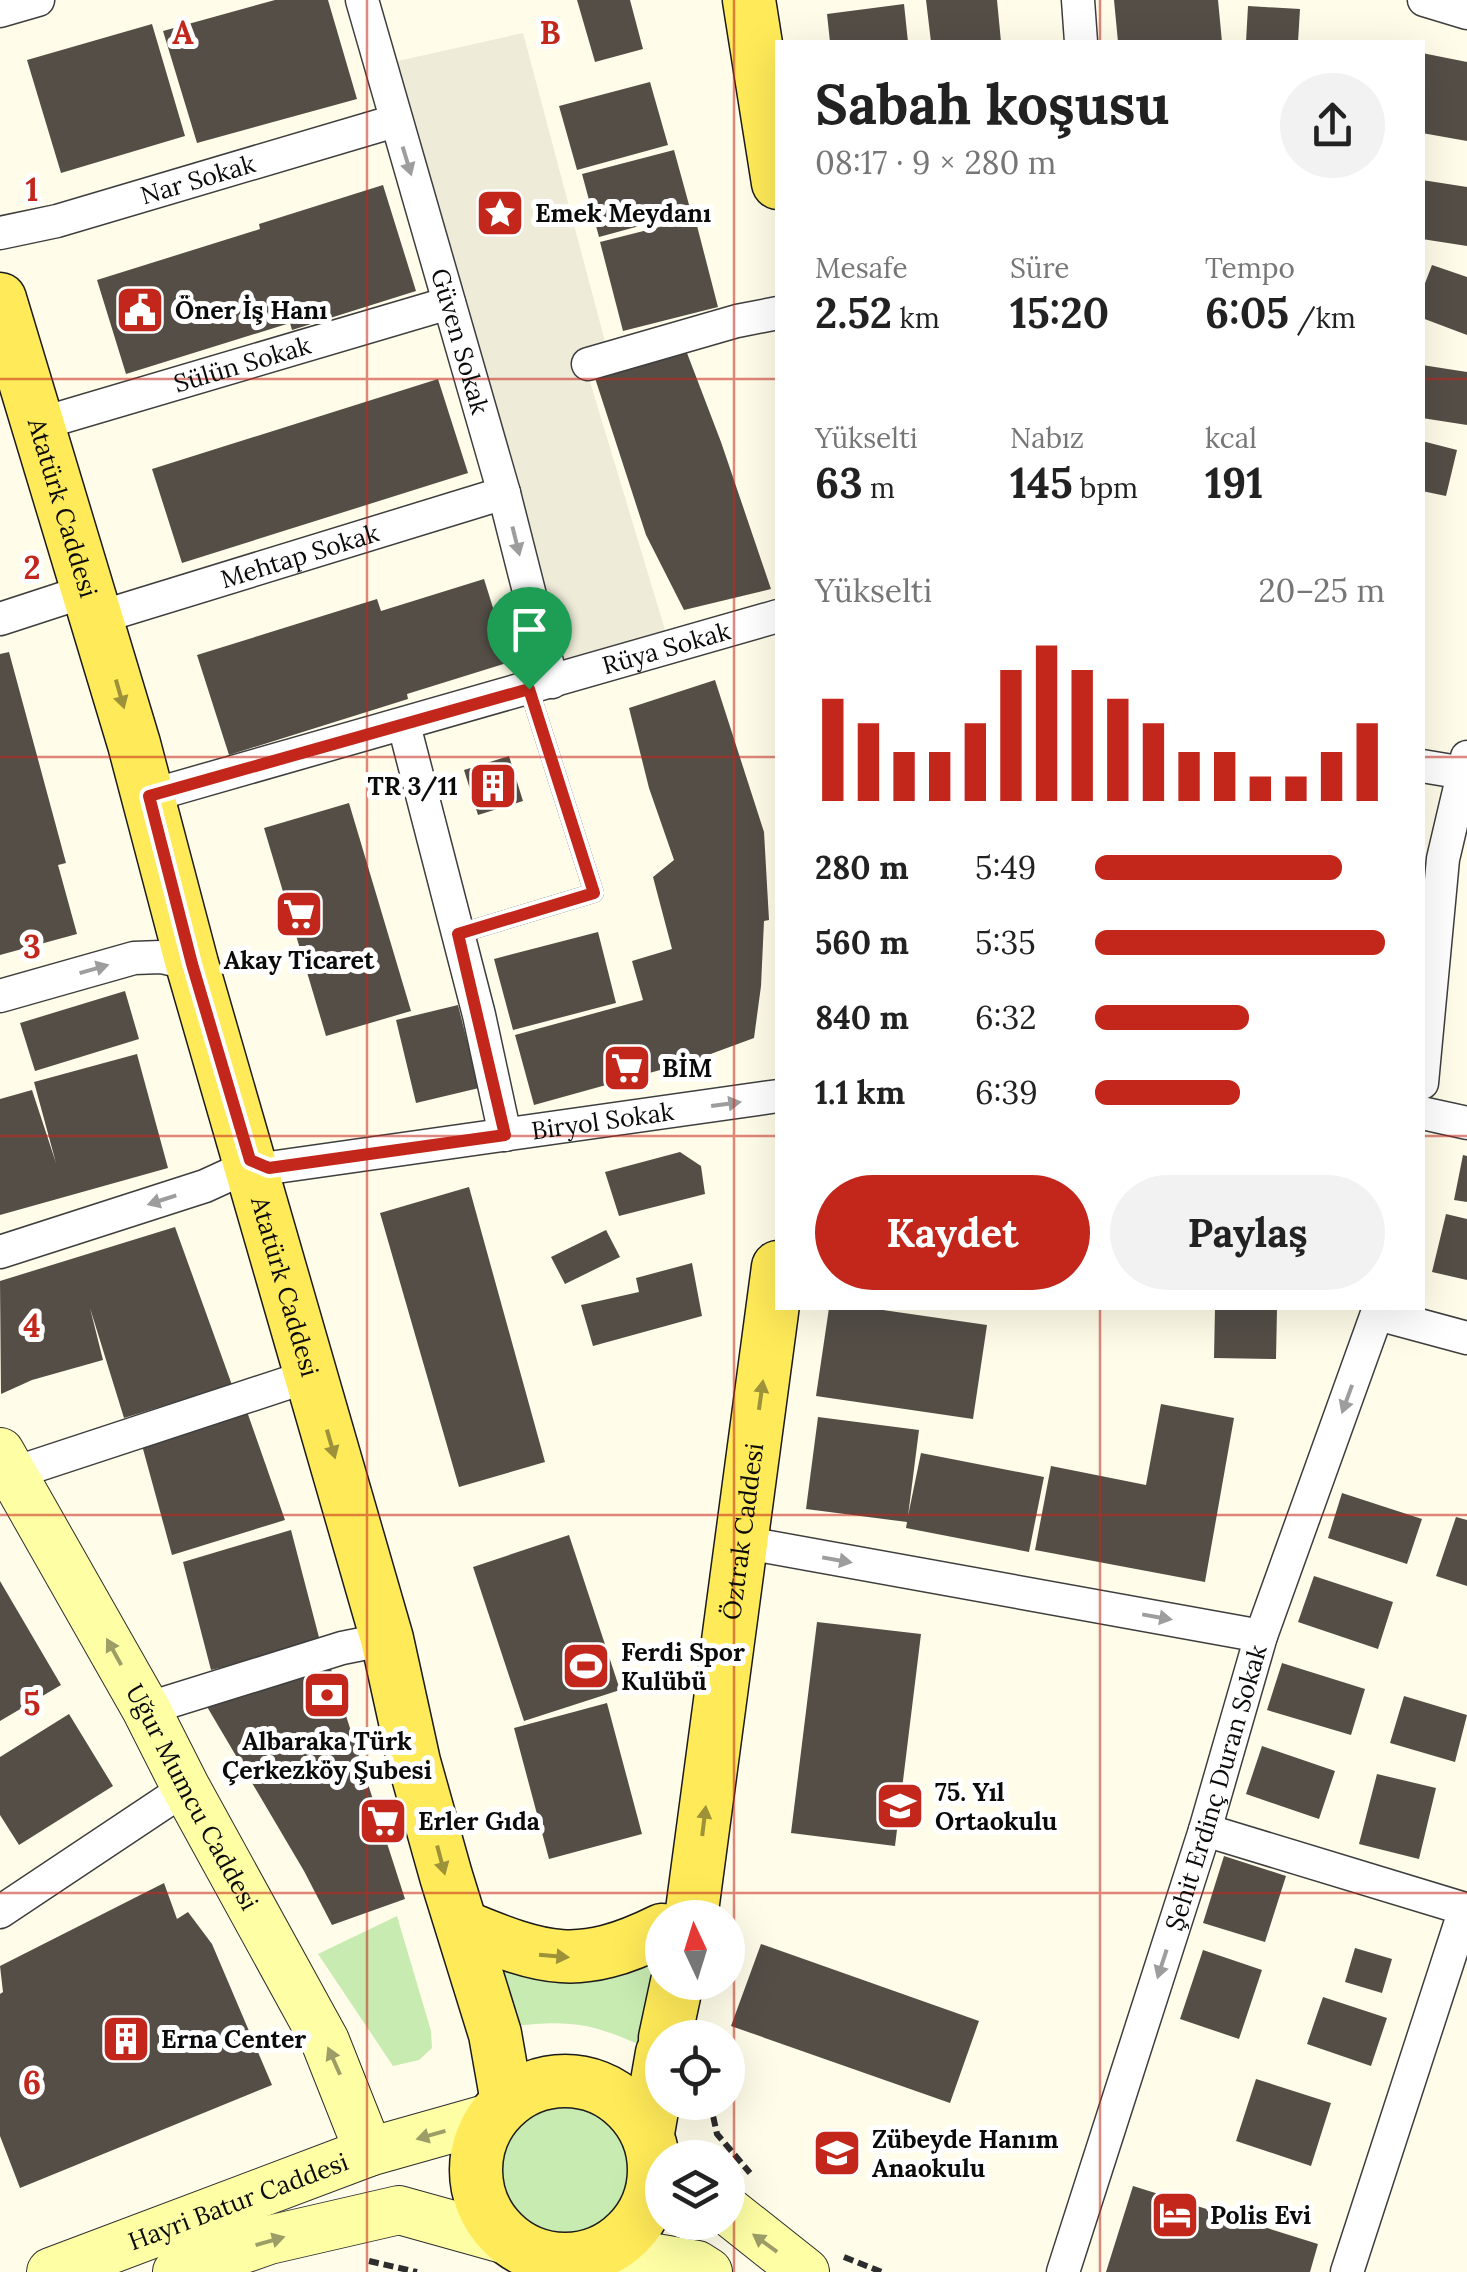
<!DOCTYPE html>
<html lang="tr">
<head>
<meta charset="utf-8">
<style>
  body { margin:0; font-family:Lora,serif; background:#f2f2f2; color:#222; height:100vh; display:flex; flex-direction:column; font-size:38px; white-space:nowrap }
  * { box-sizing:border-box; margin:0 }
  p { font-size:32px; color:#767676 }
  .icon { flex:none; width:55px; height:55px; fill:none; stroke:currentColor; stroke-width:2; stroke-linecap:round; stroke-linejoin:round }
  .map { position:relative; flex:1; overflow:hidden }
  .details { position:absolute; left:775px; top:40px; width:650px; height:1270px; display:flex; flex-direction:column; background:#fff; border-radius:0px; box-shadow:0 10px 40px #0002 }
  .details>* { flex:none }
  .needle { width:65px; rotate:356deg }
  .tools { position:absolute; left:645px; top:1900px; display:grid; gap:20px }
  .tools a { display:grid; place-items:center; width:100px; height:100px; border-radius:50%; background:#fff; box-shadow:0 10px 40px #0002; font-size:50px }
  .pin { position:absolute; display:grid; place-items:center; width:85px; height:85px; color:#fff; margin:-102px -42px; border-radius:50% 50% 50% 0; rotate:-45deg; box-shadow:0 0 10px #0007 }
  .pin .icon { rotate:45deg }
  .round { display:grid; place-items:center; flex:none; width:105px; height:105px; border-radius:52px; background:#f2f2f2 }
  .head { display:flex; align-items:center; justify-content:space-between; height:170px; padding:0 40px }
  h1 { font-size:55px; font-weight:700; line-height:75px }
  .stats { display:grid; grid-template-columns:repeat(3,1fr); gap:15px; height:170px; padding:10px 40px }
  .stats div { display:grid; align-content:center }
  .stats b { font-size:42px; font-weight:700 }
  .stats small { font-size:28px; font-weight:400 }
  .stats p { font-size:28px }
  .chart { height:280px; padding:20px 40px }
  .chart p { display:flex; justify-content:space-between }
  .chart svg { width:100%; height:180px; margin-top:10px; stroke:#c3271b; stroke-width:6 }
  .cta { display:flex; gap:20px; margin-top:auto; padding:20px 40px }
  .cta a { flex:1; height:115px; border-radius:60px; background:#c3271b; color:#fff; font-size:40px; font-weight:700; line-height:115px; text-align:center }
  .cta a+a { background:#f2f2f2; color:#222 }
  ul { padding:0 40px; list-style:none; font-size:32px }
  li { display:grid; grid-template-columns:160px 120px 1fr; align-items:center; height:75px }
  li i { height:25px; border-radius:12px; background:#c3271b }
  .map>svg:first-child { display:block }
</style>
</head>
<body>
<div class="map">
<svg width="1467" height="2272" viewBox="0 0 1467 2272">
  <rect width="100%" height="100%" fill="#fffde9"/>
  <path fill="#c8ebb1" d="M 397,1916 L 431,2031 L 432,2048 L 419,2060 L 393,2066 L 318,1954 Z
    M 662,1940 L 662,1982 L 651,2050 C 595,2024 574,2019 513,2026 L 485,1947 Z
    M496 2170a70 70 0 1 1 140 0a70 70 0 1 1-140 0Z"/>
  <path fill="#eeebd9" d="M 523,33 L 611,364 L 588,375 L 666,633 L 554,670 L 389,63 Z"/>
  <path fill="#544e47" d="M 275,0 L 328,0 L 357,99 L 197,143 L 163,31 Z
    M 577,0 L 630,0 L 643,49 L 595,62 Z
    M 926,0 L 997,0 L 1001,42 L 931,42 Z
    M 1114,0 L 1218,0 L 1222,42 L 1118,42 Z
    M 904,4 L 908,42 L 830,42 L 827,14 Z
    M 1248,6 L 1300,9 L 1298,42 L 1246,42 Z
    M 152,24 L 185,136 L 61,173 L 27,60 Z
    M 1422,53 L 1467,62 L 1467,141 L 1422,133 Z
    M 650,82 L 668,145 L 577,170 L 559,106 Z
    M 674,150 L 691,212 L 599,237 L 582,174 Z
    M 1422,180 L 1467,187 L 1467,246 L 1422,239 Z
    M 383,185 L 416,291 L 292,330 L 290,323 L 126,374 L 97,280 L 260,229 L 259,224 Z
    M 695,218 L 718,307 L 623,331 L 600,242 Z
    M 1432,265 L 1467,277 L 1467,335 L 1422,318 L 1422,291 Z
    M 687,353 L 721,442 L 771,589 L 684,610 L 646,535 L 594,375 Z
    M 1422,365 L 1467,372 L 1467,425 L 1422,418 Z
    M 438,379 L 468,473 L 182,563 L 152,469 Z
    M 1422,441 L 1457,450 L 1446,496 L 1422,491 Z
    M 484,579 L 510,662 L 407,694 L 408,699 L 229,755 L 197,655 L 377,599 L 381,611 Z
    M 9,652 L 66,863 L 58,865 L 77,934 L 0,955 L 0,654 Z
    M 715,680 L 764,832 L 769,920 L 764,921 L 761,986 L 754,1038 L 689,1062 L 534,1105 L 515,1035 L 643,1000 L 632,961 L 672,949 L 653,877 L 674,860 L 649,788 L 629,708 Z
    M 509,756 L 523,801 L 478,815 L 464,770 Z
    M 349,803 L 411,1011 L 326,1036 L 264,828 Z
    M 598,932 L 616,1003 L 513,1030 L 494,959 Z
    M 125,991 L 139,1039 L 35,1071 L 20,1023 Z
    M 458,1005 L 479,1088 L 416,1103 L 396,1020 Z
    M 137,1054 L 168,1168 L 0,1215 L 0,1099 L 32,1090 L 56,1163 L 34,1082 Z
    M 680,1152 L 701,1166 L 705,1194 L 619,1216 L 605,1172 Z
    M 1463,1155 L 1467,1156 L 1467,1202 L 1454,1200 Z
    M 469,1187 L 545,1462 L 459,1487 L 380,1213 Z
    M 1446,1214 L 1467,1219 L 1467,1280 L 1432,1272 Z
    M 175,1227 L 232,1385 L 124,1418 L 90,1308 L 103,1360 L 32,1380 L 1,1394 L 0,1281 Z
    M 606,1230 L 620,1257 L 565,1284 L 551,1257 Z
    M 692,1263 L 702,1316 L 593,1346 L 581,1305 L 639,1292 L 636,1278 Z
    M 829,1308 L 869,1308 L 987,1325 L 973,1419 L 816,1396 Z
    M 1215,1308 L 1277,1308 L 1276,1359 L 1214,1358 Z
    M 244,1403 L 285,1520 L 172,1555 L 140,1438 Z
    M 1161,1404 L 1234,1418 L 1205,1582 L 1035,1550 L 1051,1466 L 1146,1485 Z
    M 818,1417 L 919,1430 L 908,1516 L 921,1453 L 1044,1477 L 1029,1552 L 906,1528 L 907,1522 L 806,1509 Z
    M 1342,1493 L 1422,1519 L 1407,1564 L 1328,1538 Z
    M 1456,1517 L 1467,1520 L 1467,1586 L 1436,1576 Z
    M 291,1530 L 321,1645 L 211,1670 L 183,1562 Z
    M 569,1535 L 620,1690 L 524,1721 L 473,1567 Z
    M 1314,1576 L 1393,1602 L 1378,1649 L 1298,1622 Z
    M 0,1581 L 61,1685 L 0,1721 Z
    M 817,1622 L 921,1634 L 895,1846 L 791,1833 Z
    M 1282,1663 L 1365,1689 L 1351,1735 L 1267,1710 Z
    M 330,1666 L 405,1899 L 332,1925 L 304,1871 L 206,1705 Z
    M 1404,1696 L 1467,1715 L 1455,1762 L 1390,1743 Z
    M 607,1703 L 642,1834 L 549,1859 L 514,1728 Z
    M 69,1714 L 113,1786 L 19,1845 L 0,1815 L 0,1757 Z
    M 1262,1746 L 1335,1771 L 1319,1819 L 1246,1794 Z
    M 1377,1774 L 1436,1788 L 1419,1859 L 1359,1844 Z
    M 1224,1856 L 1286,1876 L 1265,1942 L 1203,1923 Z
    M 164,1883 L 177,1919 L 188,1912 L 212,1944 L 272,2085 L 20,2188 L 0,2136 L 0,1994 L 3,1992 L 0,1966 Z
    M 761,1944 L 979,2021 L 950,2103 L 731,2026 Z
    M 1355,1948 L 1392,1959 L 1382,1993 L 1345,1982 Z
    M 1203,1950 L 1262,1970 L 1239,2039 L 1180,2019 Z
    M 1323,1997 L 1387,2018 L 1371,2066 L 1307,2044 Z
    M 1256,2079 L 1331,2103 L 1311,2166 L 1236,2141 Z
    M 1133,2186 L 1318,2244 L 1310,2272 L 1106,2272 Z"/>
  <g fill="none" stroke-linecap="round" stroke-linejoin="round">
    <g stroke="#3e3e3e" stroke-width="20">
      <path id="lane" d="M 458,934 L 594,893 L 529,689"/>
    </g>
    <g stroke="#3e3e3e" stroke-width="35">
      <g id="street">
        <path id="s1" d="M 362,0 L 504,493 L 552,682"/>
        <path d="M 1078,0 L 1081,42"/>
        <path d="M 1424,0 L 1467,13"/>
        <path d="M 0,11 L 38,0"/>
        <path id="s2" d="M 0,233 L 57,221 L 395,121"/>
        <path d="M 588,364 L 737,321 L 778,313"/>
        <path id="s3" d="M 36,425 L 449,303"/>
        <path id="s4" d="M 97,618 L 504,493"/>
        <path d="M 0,619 L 89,590"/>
        <path d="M 404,725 L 479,1015 L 505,1135"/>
        <path d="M 1422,766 L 1464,773"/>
        <path id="s5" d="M 149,796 L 778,616"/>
        <path d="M 0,996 L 134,958 L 161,957 L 192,964"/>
        <path d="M 1422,1083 L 1443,859 L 1467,757"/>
        <path d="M 1422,1113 L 1467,1123"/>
        <path id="s6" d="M 0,1252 L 205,1186 L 229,1175 L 250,1160 L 269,1168 L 778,1096"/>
        <path d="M 1378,1314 L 1467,1338"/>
        <path d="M 14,1473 L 312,1375"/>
        <path d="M 741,1542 L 1261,1636"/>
        <path d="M 146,1709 L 342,1648 L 387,1639"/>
        <path d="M 1205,1830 L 1465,1909 L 1347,2272"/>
        <path d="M 0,1912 L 186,1788"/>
        <path id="s7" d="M 1063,2272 L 1205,1830 L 1261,1636 L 1379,1308"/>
      </g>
    </g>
    <g stroke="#2d2d2d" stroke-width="50">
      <g id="secondary">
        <path id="s8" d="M 0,1452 L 146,1709 L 186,1788 L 325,2041 L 369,2152"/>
        <path d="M 728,2211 L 805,2272"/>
        <path d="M 608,2250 L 697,2265 L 708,2272"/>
        <path id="s9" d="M 51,2272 L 369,2152 L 493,2117"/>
        <path d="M 177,2272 L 269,2240 L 399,2210 L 510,2241"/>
      </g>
    </g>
    <g stroke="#1c1c1c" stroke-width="55">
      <g id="primary">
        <path d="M 749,0 L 778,183"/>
        <path id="s10" d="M 0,299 L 134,744 L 192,964 L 387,1639 L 414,1762 L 446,1876 L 495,2034 L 507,2102"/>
        <path id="s11" d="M 691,1918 L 778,1267"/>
        <path d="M 462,1926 C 544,1960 579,1971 662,1930"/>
        <path d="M 665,2038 L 677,1982"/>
        <circle cx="565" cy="2170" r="89"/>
        <path d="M 648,2133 L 662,2053"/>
      </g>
    </g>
    <path stroke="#2d2d2d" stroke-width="6" stroke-dasharray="10 5" stroke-linecap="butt" d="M 710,2102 L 717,2134 L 750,2173
      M 844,2257 L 882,2272
      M 369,2261 L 417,2272"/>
    <use href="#lane" stroke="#fff" stroke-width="18"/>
    <use href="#street" stroke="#fff" stroke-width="32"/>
    <use href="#secondary" stroke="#feffa4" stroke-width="48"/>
    <use href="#primary" stroke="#ffea59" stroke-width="52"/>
  </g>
  <defs><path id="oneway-solid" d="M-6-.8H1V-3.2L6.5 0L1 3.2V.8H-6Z" transform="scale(2.5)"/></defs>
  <g fill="#9d9d9d">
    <use href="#oneway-solid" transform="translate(407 161) rotate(73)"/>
    <use href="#oneway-solid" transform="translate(516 541) rotate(76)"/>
    <use href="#oneway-solid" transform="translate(94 969) rotate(-16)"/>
    <use href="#oneway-solid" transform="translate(726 1104) rotate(-8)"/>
    <use href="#oneway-solid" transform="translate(162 1200) rotate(162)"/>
    <use href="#oneway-solid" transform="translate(1347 1399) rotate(110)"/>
    <use href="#oneway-solid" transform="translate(837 1560) rotate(10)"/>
    <use href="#oneway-solid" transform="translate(1157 1617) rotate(10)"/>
    <use href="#oneway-solid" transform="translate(1162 1964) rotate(108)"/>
  </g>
  <g fill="#9d913a">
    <use href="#oneway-solid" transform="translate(120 694) rotate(74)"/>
    <use href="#oneway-solid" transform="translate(761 1395) rotate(-82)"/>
    <use href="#oneway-solid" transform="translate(331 1444) rotate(74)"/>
    <use href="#oneway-solid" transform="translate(704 1821) rotate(-83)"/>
    <use href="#oneway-solid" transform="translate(441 1860) rotate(75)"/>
    <use href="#oneway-solid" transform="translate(554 1956) rotate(5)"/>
  </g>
  <g fill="#9d9d67">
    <use href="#oneway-solid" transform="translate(114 1652) rotate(-119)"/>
    <use href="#oneway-solid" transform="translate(334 2061) rotate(-114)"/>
    <use href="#oneway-solid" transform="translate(431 2135) rotate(164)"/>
    <use href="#oneway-solid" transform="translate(270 2241) rotate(-16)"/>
    <use href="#oneway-solid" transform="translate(765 2243) rotate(-144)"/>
  </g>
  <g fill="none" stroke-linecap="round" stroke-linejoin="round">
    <g stroke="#fff" stroke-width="20">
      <path id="route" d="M 529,689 L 594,893 L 458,934 L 505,1135 L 269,1168 L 250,1160 L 192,964 L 149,796 Z"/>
    </g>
    <use href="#route" stroke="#c3271b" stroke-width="12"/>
  </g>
  <path fill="none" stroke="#c3271b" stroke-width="2.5" stroke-opacity="0.55" d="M 367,0 L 367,2272M 734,0 L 734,2272M 1100,0 L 1100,42M 0,379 L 778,379M 1422,379 L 1467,379M 0,757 L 778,757M 1422,757 L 1467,757M 0,1136 L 778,1136M 1422,1136 L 1467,1136M 1100,1308 L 1100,2272M 0,1515 L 1467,1515M 0,1893 L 1467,1893"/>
  <defs>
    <g id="sight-square" transform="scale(2.5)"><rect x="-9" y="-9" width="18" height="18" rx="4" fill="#c3271b" stroke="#fff"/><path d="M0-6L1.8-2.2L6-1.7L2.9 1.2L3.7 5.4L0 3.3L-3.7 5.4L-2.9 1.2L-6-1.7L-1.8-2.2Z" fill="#fff"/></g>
    <g id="civic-square" transform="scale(2.5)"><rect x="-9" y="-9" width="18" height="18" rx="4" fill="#c3271b" stroke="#fff"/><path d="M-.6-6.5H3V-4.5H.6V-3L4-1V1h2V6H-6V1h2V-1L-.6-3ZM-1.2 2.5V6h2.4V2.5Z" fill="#fff"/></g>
    <g id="building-square" transform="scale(2.5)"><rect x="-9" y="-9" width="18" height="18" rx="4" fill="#c3271b" stroke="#fff"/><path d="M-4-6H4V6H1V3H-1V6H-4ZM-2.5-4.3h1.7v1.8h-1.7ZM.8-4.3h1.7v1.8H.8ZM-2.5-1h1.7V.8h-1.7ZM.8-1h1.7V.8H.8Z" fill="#fff"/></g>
    <g id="supermarket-square" transform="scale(2.5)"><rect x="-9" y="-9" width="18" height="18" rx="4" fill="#c3271b" stroke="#fff"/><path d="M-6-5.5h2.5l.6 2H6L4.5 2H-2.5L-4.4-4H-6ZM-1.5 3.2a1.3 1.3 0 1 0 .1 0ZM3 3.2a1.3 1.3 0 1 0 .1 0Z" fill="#fff"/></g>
    <g id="stadium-square" transform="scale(2.5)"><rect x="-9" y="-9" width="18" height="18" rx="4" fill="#c3271b" stroke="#fff"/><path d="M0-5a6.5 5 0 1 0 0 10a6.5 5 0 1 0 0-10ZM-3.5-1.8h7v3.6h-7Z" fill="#fff"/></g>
    <g id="bank-square" transform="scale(2.5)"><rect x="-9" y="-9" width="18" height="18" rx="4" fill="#c3271b" stroke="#fff"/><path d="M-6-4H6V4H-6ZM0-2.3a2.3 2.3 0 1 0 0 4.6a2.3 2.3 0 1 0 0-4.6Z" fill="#fff"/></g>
    <g id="school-square" transform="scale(2.5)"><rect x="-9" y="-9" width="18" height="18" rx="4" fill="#c3271b" stroke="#fff"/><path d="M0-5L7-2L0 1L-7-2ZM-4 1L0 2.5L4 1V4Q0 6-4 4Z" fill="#fff"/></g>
    <g id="hotel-square" transform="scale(2.5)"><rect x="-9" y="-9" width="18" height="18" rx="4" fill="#c3271b" stroke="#fff"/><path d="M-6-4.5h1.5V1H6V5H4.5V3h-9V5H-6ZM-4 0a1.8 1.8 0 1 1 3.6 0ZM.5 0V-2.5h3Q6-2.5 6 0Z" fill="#fff"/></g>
  </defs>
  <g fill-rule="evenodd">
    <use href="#sight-square" x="500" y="213"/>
    <use href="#civic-square" x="140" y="310"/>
    <use href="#building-square" x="493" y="786"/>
    <use href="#supermarket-square" x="299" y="914"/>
    <use href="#supermarket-square" x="627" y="1068"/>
    <use href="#stadium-square" x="586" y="1666"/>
    <use href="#bank-square" x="327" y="1695"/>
    <use href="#school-square" x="900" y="1806"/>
    <use href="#supermarket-square" x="383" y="1821"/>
    <use href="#building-square" x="126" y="2039"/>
    <use href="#school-square" x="837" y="2153"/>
    <use href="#hotel-square" x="1175" y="2215"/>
  </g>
  <g text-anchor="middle" stroke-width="10" stroke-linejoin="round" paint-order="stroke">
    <g font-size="25" fill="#0b0b0b" stroke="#fff">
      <text dy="9" stroke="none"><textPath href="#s2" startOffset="205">Nar Sokak</textPath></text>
      <text dy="9" stroke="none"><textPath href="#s1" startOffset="355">Güven Sokak</textPath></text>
      <text dy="9" stroke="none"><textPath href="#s3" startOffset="215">Sülün Sokak</textPath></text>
      <text dy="9" stroke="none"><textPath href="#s10" startOffset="218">Atatürk Caddesi</textPath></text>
      <text dy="9" stroke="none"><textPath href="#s4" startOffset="212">Mehtap Sokak</textPath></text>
      <text dy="9" stroke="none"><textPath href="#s5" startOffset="538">Rüya Sokak</textPath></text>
      <text dy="9" stroke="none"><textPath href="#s6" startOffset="625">Biryol Sokak</textPath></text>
      <text dy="9" stroke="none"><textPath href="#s10" startOffset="1028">Atatürk Caddesi</textPath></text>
      <text dy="9" stroke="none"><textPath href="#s11" startOffset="390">Öztrak Caddesi</textPath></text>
      <text dy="9" stroke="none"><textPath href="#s7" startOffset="508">Şehit Erdinç Duran Sokak</textPath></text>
      <text dy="9" stroke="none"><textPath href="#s8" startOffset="395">Uğur Mumcu Caddesi</textPath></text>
      <text dy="9" stroke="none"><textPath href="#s9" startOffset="200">Hayri Batur Caddesi</textPath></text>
    </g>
    <g font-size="25" font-weight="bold" fill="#0b0b0b" stroke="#fff" text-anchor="start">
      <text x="535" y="222">Emek Meydanı</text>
      <text x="175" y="319">Öner İş Hanı</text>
      <text x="458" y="795" text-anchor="end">TR 3/11</text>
      <text x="299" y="969" text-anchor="middle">Akay Ticaret</text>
      <text x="662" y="1077">BİM</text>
      <text x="621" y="1661">Ferdi Spor<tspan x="621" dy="29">Kulübü</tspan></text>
      <text x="327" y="1750" text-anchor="middle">Albaraka Türk<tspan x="327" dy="29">Çerkezköy Şubesi</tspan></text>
      <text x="935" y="1801">75. Yıl<tspan x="935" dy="29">Ortaokulu</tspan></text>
      <text x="418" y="1830">Erler Gıda</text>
      <text x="161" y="2048">Erna Center</text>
      <text x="872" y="2148">Zübeyde Hanım<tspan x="872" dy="29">Anaokulu</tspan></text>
      <text x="1210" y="2224">Polis Evi</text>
    </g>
  </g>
  <g font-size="32" text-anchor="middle" font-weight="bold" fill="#c3271b" stroke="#fff" stroke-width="10" stroke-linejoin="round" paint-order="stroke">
    <text x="183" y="44">A</text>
    <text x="550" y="44">B</text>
    <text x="32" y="201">1</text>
    <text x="32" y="579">2</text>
    <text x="32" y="958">3</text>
    <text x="32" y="1337">4</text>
    <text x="32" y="1715">5</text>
    <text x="32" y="2094">6</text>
  </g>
</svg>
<div class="tools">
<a><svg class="needle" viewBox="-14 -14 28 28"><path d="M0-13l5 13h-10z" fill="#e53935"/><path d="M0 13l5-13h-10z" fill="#767676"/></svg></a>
<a><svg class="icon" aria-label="locate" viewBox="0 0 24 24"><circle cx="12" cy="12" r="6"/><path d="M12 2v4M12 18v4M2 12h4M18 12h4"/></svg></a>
<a><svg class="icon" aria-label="layers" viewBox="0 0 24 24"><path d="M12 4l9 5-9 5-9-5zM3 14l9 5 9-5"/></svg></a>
</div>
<div class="pin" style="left:529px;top:689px;background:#1e9e55"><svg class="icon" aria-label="arrive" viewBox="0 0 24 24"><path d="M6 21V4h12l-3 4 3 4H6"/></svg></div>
<section class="details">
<div class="head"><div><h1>Sabah koşusu</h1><p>08:17 · 9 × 280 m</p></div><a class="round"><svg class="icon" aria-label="share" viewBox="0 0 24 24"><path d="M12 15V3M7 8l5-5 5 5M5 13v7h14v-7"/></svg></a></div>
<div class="stats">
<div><p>Mesafe</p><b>2.52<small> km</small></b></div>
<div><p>Süre</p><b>15:20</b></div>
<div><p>Tempo</p><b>6:05<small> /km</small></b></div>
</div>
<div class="stats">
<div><p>Yükselti</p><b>63<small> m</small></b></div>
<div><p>Nabız</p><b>145<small> bpm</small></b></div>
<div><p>kcal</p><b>191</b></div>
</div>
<div class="chart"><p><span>Yükselti</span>20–25 m</p>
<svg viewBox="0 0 160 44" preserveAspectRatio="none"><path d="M5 44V19M15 44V25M25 44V32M35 44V32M45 44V25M55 44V12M65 44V6M75 44V12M85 44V19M95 44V25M105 44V32M115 44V32M125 44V38M135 44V38M145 44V32M155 44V25"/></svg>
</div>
<ul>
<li><b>280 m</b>5:49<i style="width:85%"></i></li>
<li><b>560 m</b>5:35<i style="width:100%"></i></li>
<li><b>840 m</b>6:32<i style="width:53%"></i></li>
<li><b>1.1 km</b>6:39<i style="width:50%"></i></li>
</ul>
<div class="cta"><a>Kaydet</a><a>Paylaş</a></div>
</section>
</div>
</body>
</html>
